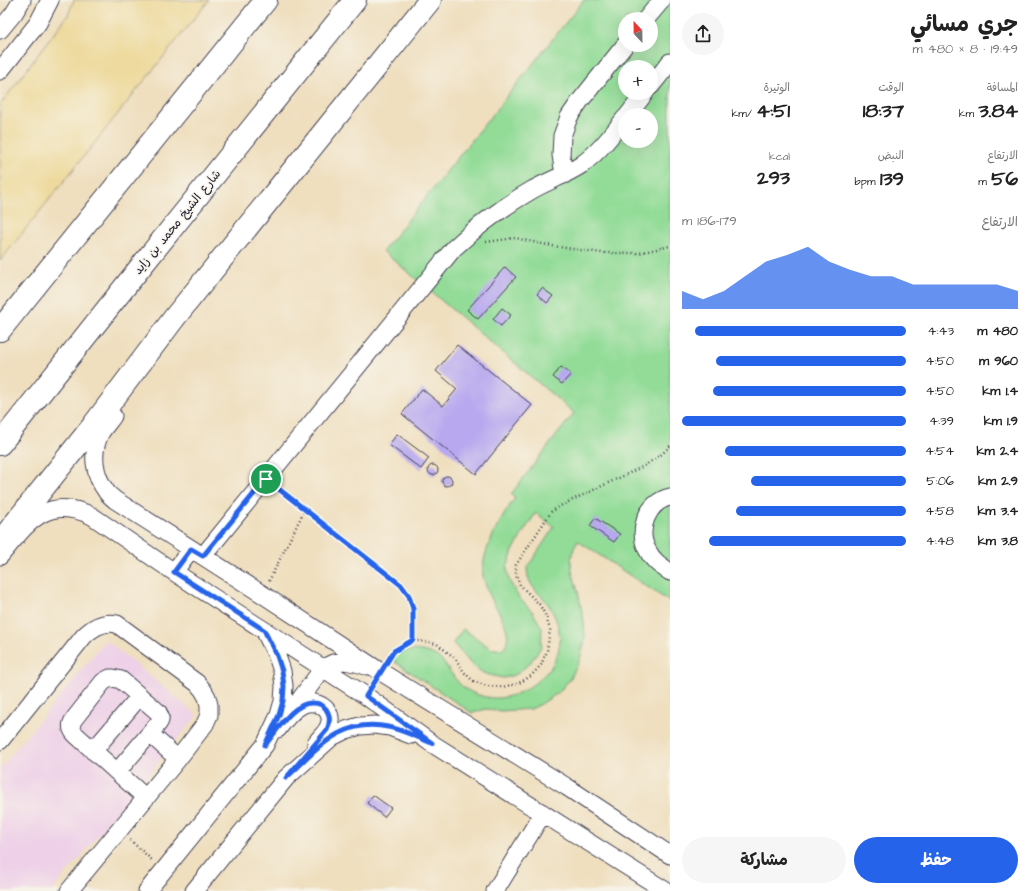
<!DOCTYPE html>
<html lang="ar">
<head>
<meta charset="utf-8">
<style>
  body { margin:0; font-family:"Architects Daughter","Playpen Sans Arabic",sans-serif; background:#f6f6f6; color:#222; direction:rtl; height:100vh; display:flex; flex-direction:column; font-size:15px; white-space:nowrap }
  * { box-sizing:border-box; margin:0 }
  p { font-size:13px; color:#767676 }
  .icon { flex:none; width:22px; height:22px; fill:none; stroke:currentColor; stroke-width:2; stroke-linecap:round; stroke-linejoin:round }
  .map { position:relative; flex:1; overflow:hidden; direction:ltr }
  .details { display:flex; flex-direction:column; background:#fff; width:360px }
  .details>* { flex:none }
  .needle { width:26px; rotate:338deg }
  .fabs { position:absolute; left:618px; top:12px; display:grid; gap:8px }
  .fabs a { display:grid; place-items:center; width:40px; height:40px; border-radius:50%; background:#fff; box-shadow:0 4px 16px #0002; font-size:20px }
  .pin { position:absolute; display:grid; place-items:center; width:34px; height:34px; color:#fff; margin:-17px; border:2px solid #fff; border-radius:50%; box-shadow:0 1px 4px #0007 }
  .round { display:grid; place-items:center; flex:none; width:42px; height:42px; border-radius:21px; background:#f6f6f6 }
  .summary { display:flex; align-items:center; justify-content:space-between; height:68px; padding:0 12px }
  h1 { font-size:22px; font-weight:700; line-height:30px }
  .stats { display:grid; grid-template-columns:repeat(3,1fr); gap:6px; height:68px; padding:4px 12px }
  .stats div { display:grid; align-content:center }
  .stats b { font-size:20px; font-weight:700 }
  .stats small { font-size:11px; font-weight:400 }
  .stats p { font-size:11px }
  .chart { height:112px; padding:8px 12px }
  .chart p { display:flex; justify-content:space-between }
  .chart svg { width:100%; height:72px; margin-top:4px; fill:#2563eb; opacity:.7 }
  .button { display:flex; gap:8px; margin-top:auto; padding:8px 12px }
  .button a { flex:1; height:46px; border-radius:24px; background:#2563eb; color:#fff; font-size:16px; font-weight:700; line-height:46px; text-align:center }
  .button a+a { background:#f6f6f6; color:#222 }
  ul { padding:0 12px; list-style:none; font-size:13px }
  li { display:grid; grid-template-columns:64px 48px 1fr; align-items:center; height:30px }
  li i { height:10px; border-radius:5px; background:#2563eb }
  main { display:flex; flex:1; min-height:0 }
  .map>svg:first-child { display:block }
</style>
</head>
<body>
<main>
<section class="details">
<div class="summary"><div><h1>جري مسائي</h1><p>19:49 · 8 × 480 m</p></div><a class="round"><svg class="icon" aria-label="share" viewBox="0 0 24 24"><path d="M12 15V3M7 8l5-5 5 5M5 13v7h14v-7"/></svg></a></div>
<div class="stats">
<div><p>المسافة</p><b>3.84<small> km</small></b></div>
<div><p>الوقت</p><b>18:37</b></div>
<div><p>الوتيرة</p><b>4:51<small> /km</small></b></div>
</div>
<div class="stats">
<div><p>الارتفاع</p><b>56<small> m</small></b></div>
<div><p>النبض</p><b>139<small> bpm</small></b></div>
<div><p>kcal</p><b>293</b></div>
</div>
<div class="chart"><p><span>الارتفاع</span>179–186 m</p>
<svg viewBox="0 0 160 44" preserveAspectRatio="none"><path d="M0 44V33L10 38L20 33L30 24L40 15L50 11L60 6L70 15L80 20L90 24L100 24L110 29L120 29L130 29L140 29L150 29L160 33V44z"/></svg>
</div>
<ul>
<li><b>480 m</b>4:43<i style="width:94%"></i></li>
<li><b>960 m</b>4:50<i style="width:85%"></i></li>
<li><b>1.4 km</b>4:50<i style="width:86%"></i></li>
<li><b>1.9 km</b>4:39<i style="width:100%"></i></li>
<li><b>2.4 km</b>4:54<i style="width:81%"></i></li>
<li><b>2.9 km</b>5:06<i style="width:69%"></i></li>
<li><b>3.4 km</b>4:58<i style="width:76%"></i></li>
<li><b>3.8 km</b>4:48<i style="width:88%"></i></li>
</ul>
<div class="button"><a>حفظ</a><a>مشاركة</a></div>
</section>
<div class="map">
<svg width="670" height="891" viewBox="0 0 670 891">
  <rect width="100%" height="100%" fill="#f7f3e8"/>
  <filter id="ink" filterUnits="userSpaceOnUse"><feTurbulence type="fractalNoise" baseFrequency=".025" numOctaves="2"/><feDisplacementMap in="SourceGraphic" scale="8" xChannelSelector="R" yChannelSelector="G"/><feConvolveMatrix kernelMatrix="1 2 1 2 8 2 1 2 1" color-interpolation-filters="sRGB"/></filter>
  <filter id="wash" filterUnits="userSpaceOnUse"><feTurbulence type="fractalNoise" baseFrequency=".012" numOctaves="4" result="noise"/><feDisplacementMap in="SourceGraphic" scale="16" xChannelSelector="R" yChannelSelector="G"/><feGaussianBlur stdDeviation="0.9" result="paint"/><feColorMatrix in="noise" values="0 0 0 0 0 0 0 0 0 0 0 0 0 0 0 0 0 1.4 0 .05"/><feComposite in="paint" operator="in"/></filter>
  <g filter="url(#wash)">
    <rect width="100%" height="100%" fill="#efdfbf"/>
    <path fill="#eed0e8" d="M 106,640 L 197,715 L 52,891 L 0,891 L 0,769 Z"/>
    <path fill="#92dc97" stroke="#5a7f69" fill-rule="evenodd" d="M 584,0 L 670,0 L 670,602 L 578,541 L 574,548 L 571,559 L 572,571 L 578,592 L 584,621 L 585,640 L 579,662 L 570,679 L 558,693 L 541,704 L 531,709 L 501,711 L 486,709 L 472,713 L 395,662 L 392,658 C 403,646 432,649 442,661 C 448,667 452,676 459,683 C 463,688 470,692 476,694 C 502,705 527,692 545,674 C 565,654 563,627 548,604 C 538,591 527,586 527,568 L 554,527 L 536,513 L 524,531 L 513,551 L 507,568 L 509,580 L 519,598 L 532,611 L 542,628 L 541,647 L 530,663 L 517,674 L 504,678 L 493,676 L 483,673 L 471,664 L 453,643 L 463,629 L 492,649 L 503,649 C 504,648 506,646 506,644 C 512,631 499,613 493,602 C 489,594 485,585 483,576 C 480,552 502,517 515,498 L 511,494 L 574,413 L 383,251 L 496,110 ZM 625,19 L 651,19 L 651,45 L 625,45 ZM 625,67 L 651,67 L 651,93 L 625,93 ZM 625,115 L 651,115 L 651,141 L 625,141 Z"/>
    <path fill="#eeda9e" stroke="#887e6c" d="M 74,0 L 209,0 L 0,261 L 0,105 L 68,15 Z"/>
    <g id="blocks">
      <path fill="#b7a8ef" d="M 505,267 L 516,277 L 478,319 L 467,310 Z
        M 542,288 L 553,296 L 547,303 L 537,294 Z
        M 502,308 L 511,315 L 501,326 L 493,319 Z
        M 457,345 L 532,405 L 476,474 L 402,414 L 422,389 L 443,406 L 457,389 L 436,371 Z
        M 561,367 L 571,374 L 562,384 L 553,377 Z
        M 397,434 L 429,458 L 421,469 L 389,445 Z
        M428 470a5 5 0 1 1 10 0a5 5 0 1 1-10 0Z
        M442 481a5 5 0 1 1 10 0a5 5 0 1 1-10 0Z
        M 595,518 L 620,534 L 614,542 L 590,526 Z
        M 373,795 L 391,808 L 384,817 L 367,803 Z"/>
    </g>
  </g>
  <g filter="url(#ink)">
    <use href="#blocks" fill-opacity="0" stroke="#413e4f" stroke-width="1"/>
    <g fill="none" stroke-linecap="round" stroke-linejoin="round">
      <g stroke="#413e4f" stroke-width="19">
        <path id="minor" d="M 646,19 L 662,0
          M 0,30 L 14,13 L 22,0
          M 0,71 L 38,23 L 50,0
          M 651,86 L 670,62
          M 628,115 L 645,93
          M 564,175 L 561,155 L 562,136 L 569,117 L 580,101 L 625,45
          M 113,416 C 109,422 103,428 100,434 C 91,453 94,475 106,491 C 108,495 112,497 115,500 L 262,594 L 381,672 L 567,787 L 670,855
          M 670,497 C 647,502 636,531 648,551 C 653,561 661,566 670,572
          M 0,556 C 27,524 45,494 92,516 L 174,572 L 366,696 L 431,743 L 666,891
          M 203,556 L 454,248 C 479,225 504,206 532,190 C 548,181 566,175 581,165 C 599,152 612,135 625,118
          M 174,572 L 191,549
          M 110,678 L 113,678 L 121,680 L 158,712 C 161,717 161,721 157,725 L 117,772 L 76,735 C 71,730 70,725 74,719 L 103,682 Z
          M 293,709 L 323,668 L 333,663 L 344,661 L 356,663 L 366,666
          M 278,729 C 285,719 292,710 302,705 C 316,698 335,710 329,725 C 327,732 320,737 316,743
          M 150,734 L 178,759
          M 0,741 L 84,636 C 93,627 104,621 117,624 L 197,683 L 203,690 L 207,697 L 209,705 L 209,715 L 205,724 L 178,759 L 69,891
          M 93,751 L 140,696
          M 117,772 L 146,798
          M 147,891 L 265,745 L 279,715 L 283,701 L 284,686 L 282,671 L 277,656 L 264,630
          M 194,891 L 286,778 L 332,737 L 346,730 L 360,726 L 375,725 L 390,727 L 411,735
          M 495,891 L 543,813"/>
      </g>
      <g stroke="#413e4f" stroke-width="24">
        <path id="highway" d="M 0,330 L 266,0
          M 0,444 L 135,274 L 355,0
          M 0,542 L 92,427 L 175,317 L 430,0"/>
      </g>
      <path stroke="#413e4f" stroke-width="2.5" stroke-dasharray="1 3" stroke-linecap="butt" d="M 486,242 L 515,238 L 552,246 L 602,253 L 639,253 L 670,246
        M 278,488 L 401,585 L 409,596 L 413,609 L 413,640
        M 269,581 L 305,509
        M 389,659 L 394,651 L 413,640 L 437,644 L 455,658 L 464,672 L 473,681 L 487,686 L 502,687 L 517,684 L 531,676 L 541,665 L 547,651 L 550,630 L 546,616 L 539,604 L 520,585 L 516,575 L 516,565 L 551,512 L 562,505 L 644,466 L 662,454 L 670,446
        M 130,840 L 153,861"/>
      <use href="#minor" stroke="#fff" stroke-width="17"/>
      <use href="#highway" stroke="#fff" stroke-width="22"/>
    </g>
  </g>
  <g fill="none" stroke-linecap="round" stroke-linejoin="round" filter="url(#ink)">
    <g stroke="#fff" stroke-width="8">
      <path id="route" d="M 266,479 L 401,585 L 409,596 L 413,609 L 413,640 L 394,651 L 366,696 L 432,743 C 419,738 401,729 388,727 C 341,717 317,750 286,778 L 327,730 C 330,723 331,716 326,709 C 323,705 318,703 313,703 C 294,701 276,732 265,745 L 279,715 L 283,701 L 284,686 L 282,671 L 277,656 L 264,630 L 174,572 L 191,549 L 203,556 Z"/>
    </g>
    <use href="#route" stroke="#2563eb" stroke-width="5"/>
  </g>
  <g text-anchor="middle" stroke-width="3" stroke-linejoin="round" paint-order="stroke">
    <g font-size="12" fill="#22223b" stroke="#f7f3e8">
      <text transform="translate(177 222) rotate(-51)" y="4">شارع الشيخ محمد بن زايد</text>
    </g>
  </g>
</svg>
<div class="fabs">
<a><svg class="needle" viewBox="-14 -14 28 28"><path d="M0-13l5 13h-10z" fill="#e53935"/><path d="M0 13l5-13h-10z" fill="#767676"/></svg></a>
<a>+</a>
<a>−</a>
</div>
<div class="pin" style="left:266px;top:479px;background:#1e9e55"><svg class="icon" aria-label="arrive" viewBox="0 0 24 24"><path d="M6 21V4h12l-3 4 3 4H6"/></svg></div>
</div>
</main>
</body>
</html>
